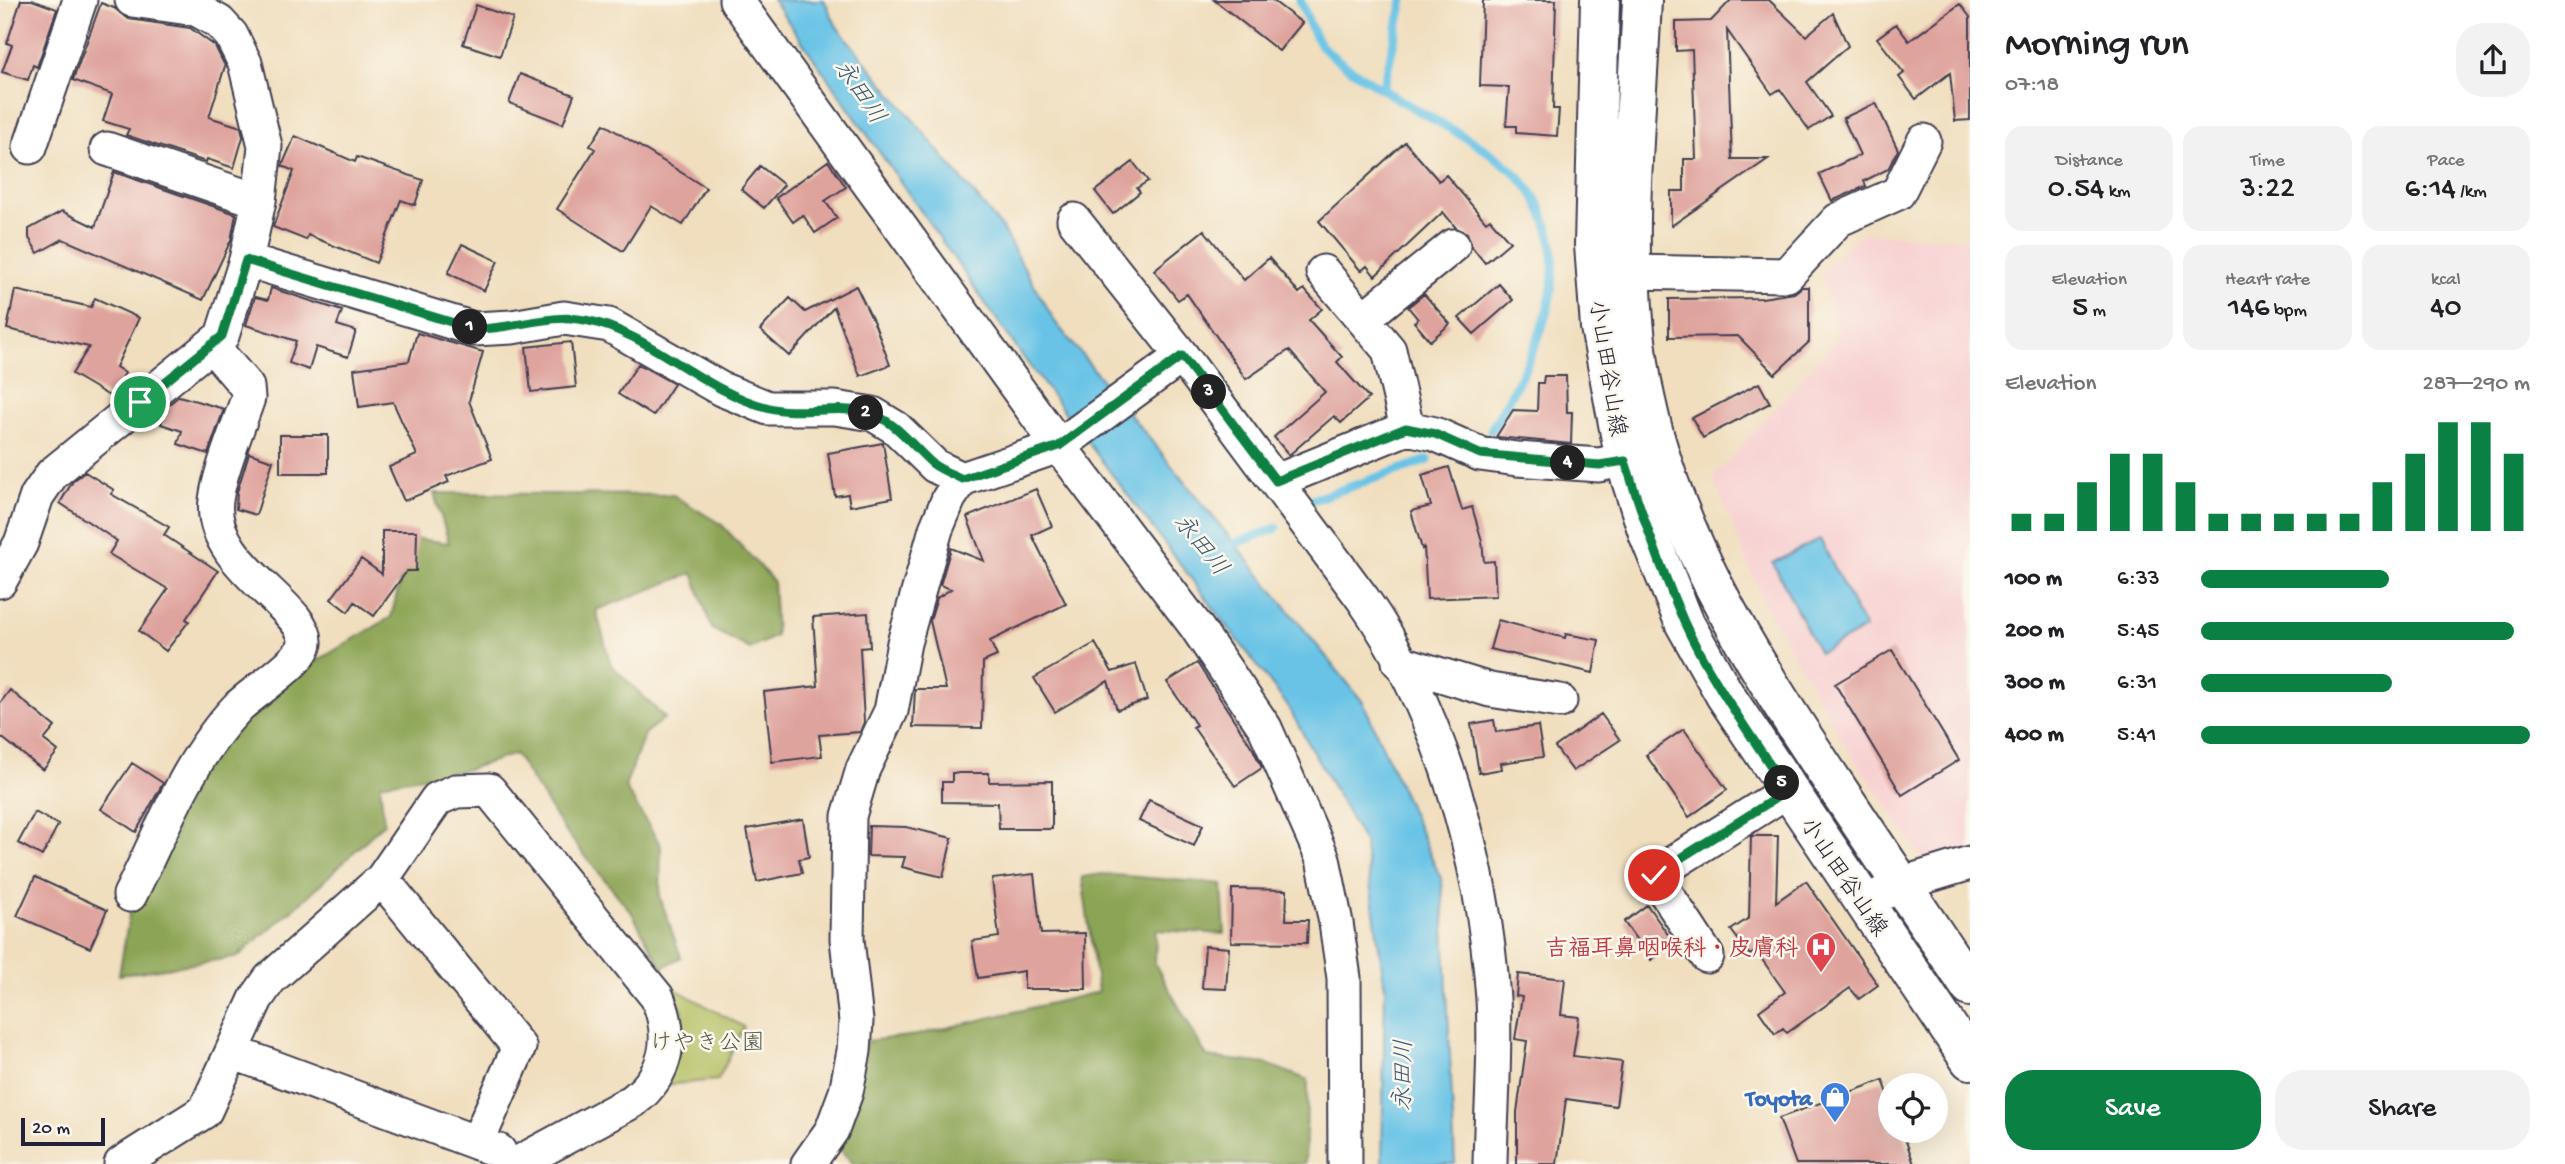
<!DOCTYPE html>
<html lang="en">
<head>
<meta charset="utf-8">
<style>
  body { margin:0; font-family:"Gochi Hand","Klee One",sans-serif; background:#f2f2f2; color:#202124; height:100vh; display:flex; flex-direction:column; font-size:26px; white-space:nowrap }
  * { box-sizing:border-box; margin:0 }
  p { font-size:23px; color:#757577 }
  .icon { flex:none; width:38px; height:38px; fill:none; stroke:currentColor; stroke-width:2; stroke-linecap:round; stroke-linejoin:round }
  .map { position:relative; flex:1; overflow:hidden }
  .drawer { display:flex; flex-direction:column; background:#fff; width:595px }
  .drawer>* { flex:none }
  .fabs { position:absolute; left:1878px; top:1073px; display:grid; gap:14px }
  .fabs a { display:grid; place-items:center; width:70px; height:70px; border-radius:50%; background:#fff; box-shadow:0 7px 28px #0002; font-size:35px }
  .scale { position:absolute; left:21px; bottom:18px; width:84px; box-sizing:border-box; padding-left:7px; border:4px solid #22223b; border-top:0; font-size:19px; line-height:24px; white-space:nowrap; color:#22223b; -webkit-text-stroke:5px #fbf7ec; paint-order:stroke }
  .pin { position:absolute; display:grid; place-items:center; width:60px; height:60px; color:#fff; margin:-30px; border:4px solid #fff; border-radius:50%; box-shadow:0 2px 7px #0007 }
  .km { position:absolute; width:35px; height:35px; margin:-18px; border-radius:50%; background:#222; color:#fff; font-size:19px; line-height:35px; text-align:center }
  .round { display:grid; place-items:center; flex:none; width:74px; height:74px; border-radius:28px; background:#f2f2f2 }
  .headline { display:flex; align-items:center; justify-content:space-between; height:119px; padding:0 35px }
  h1 { font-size:38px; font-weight:600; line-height:52px }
  .figures { display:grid; grid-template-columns:repeat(3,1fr); gap:10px; height:119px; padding:7px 35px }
  .figures div { display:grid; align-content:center; border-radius:18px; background:#f2f2f2; text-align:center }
  .figures b { font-size:30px; font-weight:600 }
  .figures small { font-size:19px; font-weight:400 }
  .figures p { font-size:19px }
  .chart { height:196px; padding:14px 35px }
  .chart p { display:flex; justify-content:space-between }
  .chart svg { width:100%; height:126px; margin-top:7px; stroke:#0b8043; stroke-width:6 }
  .primary-button { display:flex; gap:14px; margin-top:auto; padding:14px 35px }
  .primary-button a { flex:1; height:80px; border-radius:28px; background:#0b8043; color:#fff; font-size:28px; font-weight:600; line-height:80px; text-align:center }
  .primary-button a+a { background:#f2f2f2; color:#202124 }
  ul { padding:0 35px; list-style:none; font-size:23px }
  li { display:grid; grid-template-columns:112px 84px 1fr; align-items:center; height:52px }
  li i { height:18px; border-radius:9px; background:#0b8043 }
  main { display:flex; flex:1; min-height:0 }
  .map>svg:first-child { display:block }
</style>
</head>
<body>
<main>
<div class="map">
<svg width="1970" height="1164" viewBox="0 0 1970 1164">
  <rect width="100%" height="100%" fill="#fbf7ec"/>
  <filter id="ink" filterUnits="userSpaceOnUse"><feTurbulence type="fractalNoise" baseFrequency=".0143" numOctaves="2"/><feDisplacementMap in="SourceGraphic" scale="14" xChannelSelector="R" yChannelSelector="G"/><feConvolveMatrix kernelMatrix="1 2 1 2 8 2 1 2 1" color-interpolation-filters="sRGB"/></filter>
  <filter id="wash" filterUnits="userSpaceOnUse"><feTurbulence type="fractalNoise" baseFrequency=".00686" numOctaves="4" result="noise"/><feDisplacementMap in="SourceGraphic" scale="28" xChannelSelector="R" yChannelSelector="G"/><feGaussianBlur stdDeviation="1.57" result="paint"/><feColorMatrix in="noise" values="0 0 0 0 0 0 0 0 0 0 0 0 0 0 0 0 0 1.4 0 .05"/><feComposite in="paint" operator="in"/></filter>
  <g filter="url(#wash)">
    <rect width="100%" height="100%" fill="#f0debe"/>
    <path fill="#f7cfd0" d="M 1861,233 L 1970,239 L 1970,854 L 1928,866 L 1845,745 L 1763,602 L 1713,478 L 1839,336 L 1820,272 Z"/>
    <path fill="#b1bd5e" stroke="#6a704c" stroke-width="2" d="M 670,986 L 744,1027 L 718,1080 L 663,1085 L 682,1029 L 683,1010 Z"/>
    <path fill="#8ca455" stroke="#576348" stroke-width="2" d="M 434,493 L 673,495 L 722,525 L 773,581 L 776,636 L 750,649 L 712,629 L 693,573 L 596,610 L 611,665 L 665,718 L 645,733 L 625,787 L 661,846 L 660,897 L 681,957 L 662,968 L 632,913 L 564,830 L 515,754 L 469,769 L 380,784 L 384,823 L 306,898 L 237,957 L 119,975 L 134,886 L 227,714 L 391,617 L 411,538 L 449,543 Z
      M 1102,874 L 1222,884 L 1225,934 L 1156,930 L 1155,964 L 1207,1057 L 1267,1064 L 1308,1080 L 1305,1164 L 854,1164 L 836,1146 L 867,1041 L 917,1035 L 1098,992 L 1082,877 Z"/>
    <path fill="#68c3e6" stroke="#457290" stroke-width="2" d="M 773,0 L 824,0 L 837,27 L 1001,227 L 1055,322 L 1363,702 L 1442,881 L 1455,1164 L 1382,1164 L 1385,988 L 1364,842 L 1287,705 L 1023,357 Z
      M 1820,539 L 1865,629 L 1819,653 L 1773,563 Z"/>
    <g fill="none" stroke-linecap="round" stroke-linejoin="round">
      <path stroke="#68c3e6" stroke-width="9" d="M 1300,0 C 1306,13 1311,32 1320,44 C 1331,59 1388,93 1407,104 C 1443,126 1505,154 1529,189 C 1585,268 1533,357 1491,430
        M 1383,90 L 1403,0
        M 1312,500 L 1428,460
        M 1226,547 L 1277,528"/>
    </g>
    <g id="blocks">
      <path fill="#dfa39d" d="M 21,0 L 32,0 L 57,9 L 37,67 L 33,65 L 28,80 L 2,72 L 12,45 L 7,43 Z
        M 1214,0 L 1272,0 L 1302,23 L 1279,51 Z
        M 1483,0 L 1556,0 L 1553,109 L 1559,109 L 1557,136 L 1516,133 L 1516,126 L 1506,126 L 1509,87 L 1480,86 Z
        M 1731,0 L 1769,0 L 1806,36 L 1833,13 L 1848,46 L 1807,82 L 1831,116 L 1809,130 L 1780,89 L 1772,94 L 1727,30 L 1732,159 L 1768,159 L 1671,226 L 1671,191 L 1684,191 L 1684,159 L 1696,159 L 1692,50 L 1676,51 L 1676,22 L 1711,21 Z
        M 101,3 L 114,8 L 129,19 L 190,28 L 215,46 L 225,66 L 209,117 L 241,127 L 243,137 L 234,168 L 207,159 L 206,162 L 126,135 L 129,129 L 103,121 L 112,94 L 73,80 Z
        M 1960,4 L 1970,17 L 1970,120 L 1955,121 L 1950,73 L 1916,99 L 1899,77 L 1904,73 L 1877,38 L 1896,24 L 1909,41 Z
        M 476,5 L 513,18 L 500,56 L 463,44 Z
        M 520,74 L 574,95 L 563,124 L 509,103 Z
        M 1876,103 L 1898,150 L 1888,169 L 1864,181 L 1866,186 L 1832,201 L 1819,174 L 1860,155 L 1843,118 Z
        M 604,124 L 706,188 L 683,225 L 651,206 L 623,251 L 557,209 L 595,149 L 590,146 Z
        M 295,136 L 355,162 L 357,157 L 423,180 L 415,205 L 401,200 L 376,263 L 308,235 L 306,240 L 273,227 L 294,171 L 282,166 Z
        M 1405,142 L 1439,181 L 1446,175 L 1486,222 L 1490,219 L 1510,242 L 1485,263 L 1472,247 L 1467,233 L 1456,228 L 1443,212 L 1375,276 L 1367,266 L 1361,271 L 1319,221 Z
        M 828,161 L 846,187 L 825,201 L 837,218 L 815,233 L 803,215 L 793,222 L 776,198 Z
        M 1133,162 L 1148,181 L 1137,188 L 1140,192 L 1113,214 L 1095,191 Z
        M 760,166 L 784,185 L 764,208 L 741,189 Z
        M 114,172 L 236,214 L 231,240 L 203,300 L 63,239 L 38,253 L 29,238 L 29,229 L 62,211 L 95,227 Z
        M 1204,230 L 1244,280 L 1269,258 L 1299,293 L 1304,289 L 1322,309 L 1309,320 L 1342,357 L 1337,362 L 1369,398 L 1341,423 L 1334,416 L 1289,455 L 1274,437 L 1325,392 L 1289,350 L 1246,379 L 1187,294 L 1178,300 L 1154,270 Z
        M 462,244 L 498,261 L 484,291 L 448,273 Z
        M 1499,284 L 1513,300 L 1474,334 L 1459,318 Z
        M 856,286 L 875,325 L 890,365 L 860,376 L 834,307 L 789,356 L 760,330 L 790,298 L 805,312 Z
        M 1802,287 L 1809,287 L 1809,342 L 1775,374 L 1738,336 L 1669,337 L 1669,299 L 1762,298 L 1794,293 Z
        M 271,288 L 342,311 L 337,325 L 356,331 L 348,357 L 316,347 L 309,370 L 289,363 L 296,341 L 246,325 L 255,297 L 268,300 Z
        M 15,290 L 91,307 L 95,298 L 139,318 L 116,367 L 125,373 L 111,397 L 72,374 L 89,347 L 7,329 Z
        M 1424,294 L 1450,324 L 1430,341 L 1414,322 L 1418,319 L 1408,307 Z
        M 417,333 L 483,352 L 469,401 L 492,459 L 446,476 L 449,482 L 404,501 L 389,467 L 417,455 L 393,402 L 359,407 L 354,369 L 409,361 Z
        M 571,342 L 576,387 L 531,392 L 526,347 Z
        M 638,364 L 674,384 L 653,416 L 618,394 Z
        M 1544,376 L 1566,376 L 1567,412 L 1572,412 L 1571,444 L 1496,437 L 1513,410 L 1537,411 L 1538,383 L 1543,383 Z
        M 1759,383 L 1770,403 L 1703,438 L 1692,418 Z
        M 179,396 L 224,409 L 208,454 L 178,444 L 182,431 L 161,424 L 167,406 Z
        M 280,435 L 328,435 L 328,473 L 280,473 Z
        M 883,443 L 892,498 L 850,506 L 848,494 L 835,496 L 828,453 Z
        M 249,453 L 273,461 L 256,515 L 236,509 L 237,492 Z
        M 1449,467 L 1462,510 L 1472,507 L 1482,541 L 1484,562 L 1494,561 L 1496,596 L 1427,599 L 1424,547 L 1422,549 L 1411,511 L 1431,506 L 1422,475 Z
        M 85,472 L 114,490 L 111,494 L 169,527 L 164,535 L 218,571 L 186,619 L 189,621 L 166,651 L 139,631 L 168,589 L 109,554 L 117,541 L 60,503 L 73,481 Z
        M 1036,489 L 1052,526 L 1032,535 L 1066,604 L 990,641 L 997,656 L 983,662 L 982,728 L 913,727 L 915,689 L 946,689 L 930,621 L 937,598 L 951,589 L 940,585 L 951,548 L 984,561 L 967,517 Z
        M 382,531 L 417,531 L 416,571 L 407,571 L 374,616 L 355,602 L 348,612 L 331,599 L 361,559 L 382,574 Z
        M 868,613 L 870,647 L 860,648 L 864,722 L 860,732 L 819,735 L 822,756 L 772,762 L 764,692 L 818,686 L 813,617 Z
        M 1498,620 L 1565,638 L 1566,634 L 1599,640 L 1593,673 L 1490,649 Z
        M 1095,643 L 1112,672 L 1136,664 L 1147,700 L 1117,710 L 1108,681 L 1055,712 L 1034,678 Z
        M 1892,650 L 1959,760 L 1902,795 L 1835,684 Z
        M 1197,663 L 1253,749 L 1262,768 L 1235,786 L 1193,727 L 1196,725 L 1167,682 Z
        M 10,690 L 55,727 L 44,740 L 58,751 L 43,770 L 0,736 L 0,703 Z
        M 1601,714 L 1620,740 L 1573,771 L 1555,747 Z
        M 1494,720 L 1496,732 L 1538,726 L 1543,757 L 1501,763 L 1502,769 L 1479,773 L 1471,724 Z
        M 1684,729 L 1727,790 L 1689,817 L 1646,755 Z
        M 132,763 L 163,783 L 136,832 L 101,809 Z
        M 952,773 L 989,773 L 989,782 L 1052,781 L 1052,829 L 999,829 L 998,803 L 942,802 L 942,782 L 952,782 Z
        M 1149,800 L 1203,825 L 1194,846 L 1139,821 Z
        M 35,812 L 58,825 L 42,856 L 18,843 Z
        M 803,819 L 809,857 L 799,859 L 802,873 L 757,882 L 747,829 Z
        M 869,826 L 906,827 L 952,838 L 943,877 L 902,867 L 905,857 L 868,856 Z
        M 1751,836 L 1778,836 L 1776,902 L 1806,881 L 1878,985 L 1859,999 L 1850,988 L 1787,1033 L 1783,1028 L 1775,1034 L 1759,1011 L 1785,992 L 1756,951 L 1750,955 L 1731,930 L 1749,918 Z
        M 1034,874 L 1041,934 L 1085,933 L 1086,989 L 1024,989 L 1024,971 L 978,978 L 972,941 L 999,937 L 992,879 Z
        M 35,877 L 107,910 L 90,948 L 17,916 Z
        M 1232,889 L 1287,890 L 1286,920 L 1308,920 L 1307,943 L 1231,942 Z
        M 1647,905 L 1674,943 L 1651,960 L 1624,922 Z
        M 1205,946 L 1229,948 L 1226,989 L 1202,988 Z
        M 1518,974 L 1565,979 L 1561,1015 L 1579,1017 L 1573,1056 L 1622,1062 L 1616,1106 L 1566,1099 L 1557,1164 L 1517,1164 L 1517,1112 L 1527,1041 L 1515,1039 L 1522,997 L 1516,996 Z
        M 1883,1080 L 1890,1099 L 1890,1130 L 1902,1130 L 1914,1164 L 1796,1164 L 1779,1118 Z"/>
    </g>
  </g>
  <g filter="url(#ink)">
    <use href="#blocks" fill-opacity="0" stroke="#413e4f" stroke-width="2"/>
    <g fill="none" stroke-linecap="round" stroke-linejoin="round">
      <g stroke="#413e4f" stroke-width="37">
        <path id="minor" d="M 736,0 L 1059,446 L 1195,625 L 1265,728 L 1323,859 L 1336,923 L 1344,978 L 1345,1164
          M 30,147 L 80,0
          M 107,149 L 259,201
          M 1074,220 L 1182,356 L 1363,599 C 1441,711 1484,863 1493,999 C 1496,1053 1491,1110 1490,1164
          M 246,260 L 474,329 L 512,327 L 564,318 L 609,325 L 721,389 L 768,408 L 835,408 L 873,414 L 896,428 L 935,466 L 962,479
          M 1323,272 L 1389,350 L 1407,428
          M 1630,272 L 1787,275 L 1838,220 L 1898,193 L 1924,141
          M 1364,318 L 1453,246
          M 1277,481 L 1407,428 L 1435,434 L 1480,454 L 1517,459 L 1599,465 L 1649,454
          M 0,581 L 21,543 L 37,496 L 52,474 L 222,336 L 246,260 L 259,201 L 265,146 L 245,63 L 231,35 L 219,22 L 196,9 L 132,0
          M 1399,662 L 1490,690 L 1560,701
          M 382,879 L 519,1047 L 477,1143
          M 130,895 C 162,831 188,759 238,707 C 252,693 304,660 305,643 C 308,607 207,564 216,500 C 220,470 238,428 248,398 L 247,387 L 212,346
          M 1880,895 L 1901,884 L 1970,863
          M 1707,956 L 1654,875 L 1787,791
          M 232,1052 L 499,1151
          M 121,1164 L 205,1111 L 256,999 L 270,979 L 382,879 L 437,799 L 456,791 L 489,790 L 657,997 C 674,1036 668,1074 633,1101 L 516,1164
          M 808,1164 L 832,1130 L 846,1092 L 854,1051 L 856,1021 L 847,939 L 849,816 L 863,769 L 891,711 L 904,643 L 936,529 L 949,498 L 962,479 L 1059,446 L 1182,356"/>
      </g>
      <g stroke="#413e4f" stroke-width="42">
        <path id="major" d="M 1600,0 L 1594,245 L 1600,327 L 1625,461 L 1648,533 L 1685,624 L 1725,695 L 1970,1060
          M 1642,0 C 1637,116 1622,242 1638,356 C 1660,520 1751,660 1841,794 C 1884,858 1927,923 1970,987"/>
      </g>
      <use href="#minor" stroke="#fff" stroke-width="33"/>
      <use href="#major" stroke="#fff" stroke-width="38"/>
    </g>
  </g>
  <g fill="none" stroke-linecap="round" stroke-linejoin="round" filter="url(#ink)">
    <g stroke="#fff" stroke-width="14">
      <path id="route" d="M 140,402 L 222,336 L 246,260 L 474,329 C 511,330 549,313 585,320 C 649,332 701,390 766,407 C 800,417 837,403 872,414 C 897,422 914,448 933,464 C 941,470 952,474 962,479 L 1059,446 L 1182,356 L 1276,481 L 1406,428 L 1435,434 L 1480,454 L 1599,465 L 1625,461 C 1642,515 1661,569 1684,622 C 1711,681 1752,736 1787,791 L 1654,875"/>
    </g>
    <use href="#route" stroke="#0b8043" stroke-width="9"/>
  </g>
  <defs>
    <g id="hospital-pin" transform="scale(1.575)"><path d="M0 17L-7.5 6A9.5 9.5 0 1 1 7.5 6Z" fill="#e0444e" stroke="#fbf7ec"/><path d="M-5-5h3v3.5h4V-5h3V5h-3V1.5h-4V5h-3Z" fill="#fff"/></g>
    <g id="shop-pin" transform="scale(1.575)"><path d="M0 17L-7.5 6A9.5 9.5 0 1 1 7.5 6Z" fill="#3f7fe0" stroke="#fbf7ec"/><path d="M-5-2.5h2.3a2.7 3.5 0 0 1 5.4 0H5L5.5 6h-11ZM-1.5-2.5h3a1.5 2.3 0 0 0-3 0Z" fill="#fff"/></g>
  </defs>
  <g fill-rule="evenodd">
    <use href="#hospital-pin" x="1821" y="947"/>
    <use href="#shop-pin" x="1835" y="1097"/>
  </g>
  <g text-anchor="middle" stroke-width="5" stroke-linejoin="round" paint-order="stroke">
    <g font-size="23" fill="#22223b" stroke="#fbf7ec">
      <text transform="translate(1609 368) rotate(81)" y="8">小山田谷山線</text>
      <text transform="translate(1845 876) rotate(56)" y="8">小山田谷山線</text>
    </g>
    <g font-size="23" font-weight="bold" fill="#be3a42" stroke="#fbf7ec" text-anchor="end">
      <text x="1798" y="955">吉福耳鼻咽喉科・皮膚科</text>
    </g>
    <g font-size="23" fill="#545847" stroke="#fbf7ec">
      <text x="707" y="1049">けやき公園</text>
    </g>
    <g font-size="23" font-weight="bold" fill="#366cbe" stroke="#fbf7ec" text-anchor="end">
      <text x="1812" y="1105">Toyota</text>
    </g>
    <g font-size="24" font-style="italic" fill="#3a5a77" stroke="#fbf7ec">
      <text transform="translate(861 91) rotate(56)" y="8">永田川</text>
      <text transform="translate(1202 544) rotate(51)" y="8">永田川</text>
      <text transform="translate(1402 1075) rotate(-89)" y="8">永田川</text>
    </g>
  </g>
</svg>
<div class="fabs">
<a><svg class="icon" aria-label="locate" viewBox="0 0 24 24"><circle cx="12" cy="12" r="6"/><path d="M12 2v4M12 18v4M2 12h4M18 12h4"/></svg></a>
</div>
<div class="scale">20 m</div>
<div class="pin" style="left:140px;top:402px;background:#1e9e55"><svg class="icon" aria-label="arrive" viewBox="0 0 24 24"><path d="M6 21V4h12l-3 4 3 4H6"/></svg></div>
<div class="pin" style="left:1654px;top:875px;background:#d93025"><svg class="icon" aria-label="check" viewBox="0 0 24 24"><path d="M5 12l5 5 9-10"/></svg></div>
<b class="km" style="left:470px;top:327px">1</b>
<b class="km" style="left:866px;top:413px">2</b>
<b class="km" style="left:1209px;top:392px">3</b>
<b class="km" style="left:1568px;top:463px">4</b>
<b class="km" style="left:1782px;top:783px">5</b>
</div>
<section class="drawer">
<div class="headline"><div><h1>Morning run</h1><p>07:18</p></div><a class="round"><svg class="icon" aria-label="share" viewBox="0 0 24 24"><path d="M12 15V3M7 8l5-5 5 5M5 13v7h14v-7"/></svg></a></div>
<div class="figures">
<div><p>Distance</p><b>0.54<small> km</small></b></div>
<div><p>Time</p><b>3:22</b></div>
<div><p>Pace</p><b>6:14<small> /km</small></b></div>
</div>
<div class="figures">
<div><p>Elevation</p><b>5<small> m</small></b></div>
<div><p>Heart rate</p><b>146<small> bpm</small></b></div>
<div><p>kcal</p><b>40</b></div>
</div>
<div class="chart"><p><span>Elevation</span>287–290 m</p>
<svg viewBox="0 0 160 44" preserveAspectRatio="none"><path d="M5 44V38M15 44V38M25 44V27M35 44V17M45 44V17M55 44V27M65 44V38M75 44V38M85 44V38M95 44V38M105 44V38M115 44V27M125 44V17M135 44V6M145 44V6M155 44V17"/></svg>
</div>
<ul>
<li><b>100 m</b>6:33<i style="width:57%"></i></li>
<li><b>200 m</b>5:45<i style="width:95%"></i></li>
<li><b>300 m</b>6:31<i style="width:58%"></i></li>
<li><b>400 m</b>5:41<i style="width:100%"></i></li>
</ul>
<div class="primary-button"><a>Save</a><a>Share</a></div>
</section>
</main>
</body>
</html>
